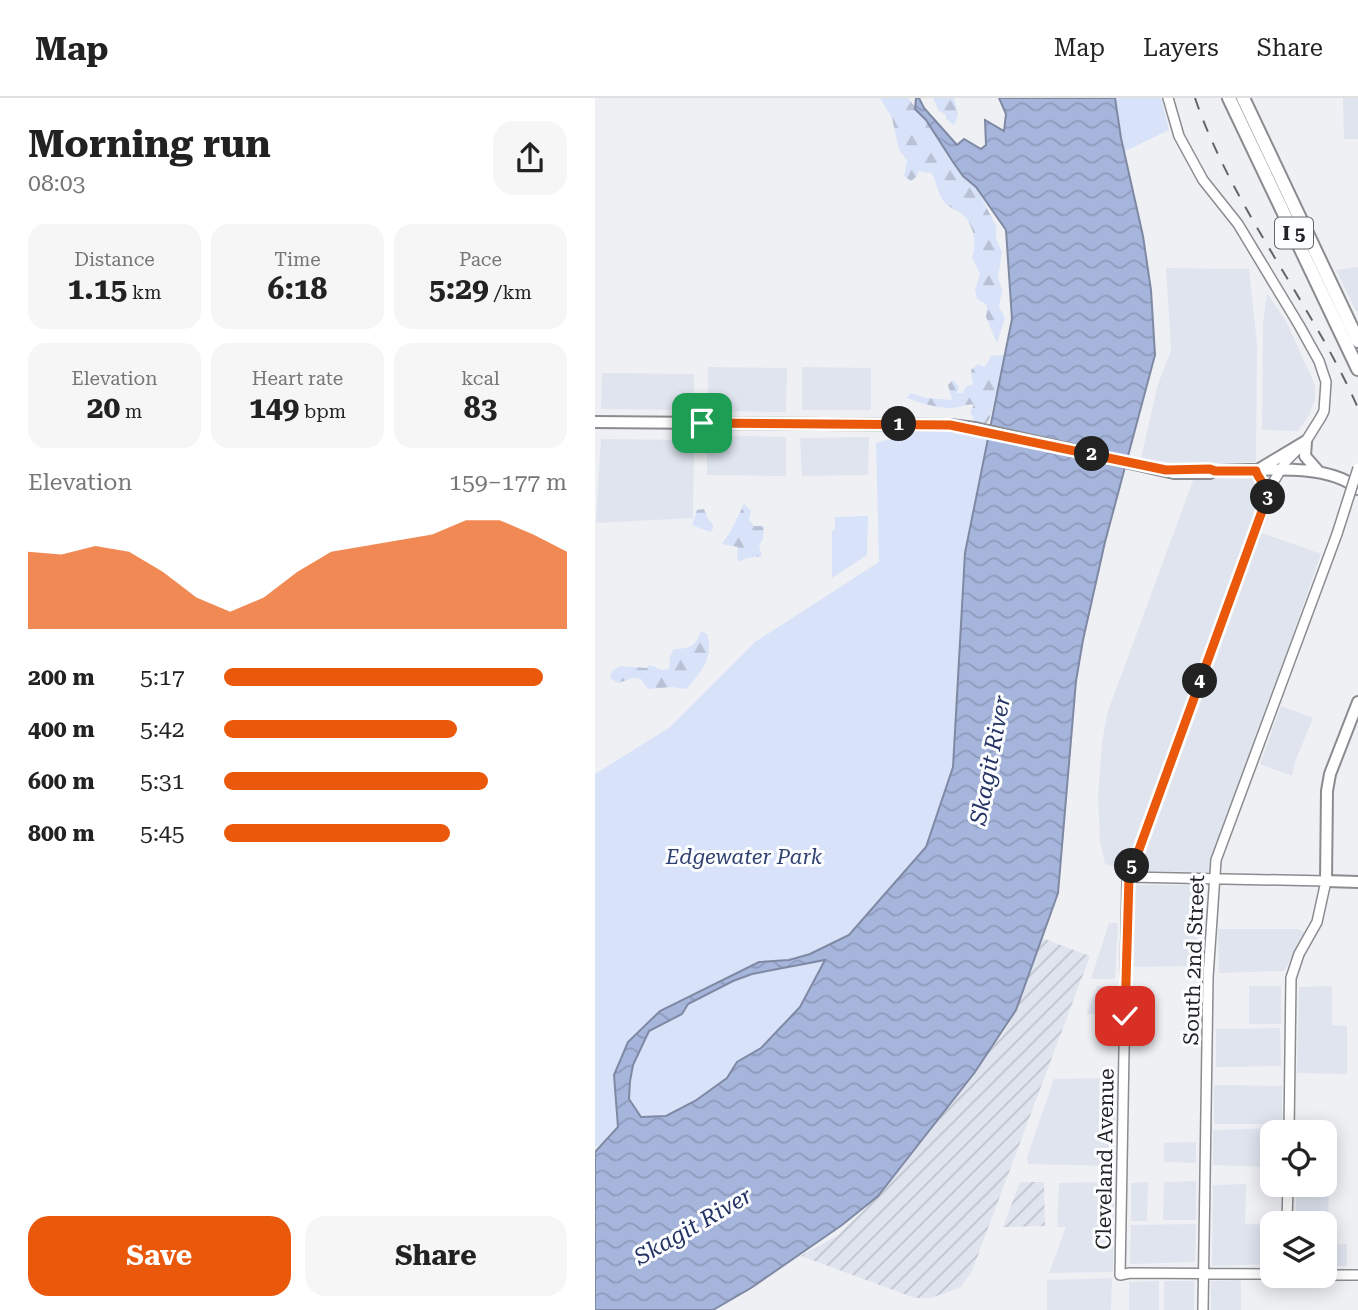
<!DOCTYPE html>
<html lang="en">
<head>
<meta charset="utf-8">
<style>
  body { margin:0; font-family:"Roboto Serif",serif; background:#f6f6f6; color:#222; height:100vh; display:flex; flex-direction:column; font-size:26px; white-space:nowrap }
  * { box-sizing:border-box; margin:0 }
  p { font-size:23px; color:#767676 }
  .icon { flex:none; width:38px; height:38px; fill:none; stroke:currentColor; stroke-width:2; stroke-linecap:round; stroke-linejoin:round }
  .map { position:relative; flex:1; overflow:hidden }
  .details { display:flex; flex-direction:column; background:#fff; width:595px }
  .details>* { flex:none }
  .controls { position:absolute; left:665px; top:1022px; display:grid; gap:14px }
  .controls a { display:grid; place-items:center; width:77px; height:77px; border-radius:14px; background:#fff; box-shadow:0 4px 18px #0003; font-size:35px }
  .pin { position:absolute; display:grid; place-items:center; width:60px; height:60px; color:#fff; margin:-30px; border-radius:14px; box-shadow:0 4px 10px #0006 }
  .km { position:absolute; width:35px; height:35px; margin:-18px; border-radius:50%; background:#222; color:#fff; font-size:19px; line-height:35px; text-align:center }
  .round { display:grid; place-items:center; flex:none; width:74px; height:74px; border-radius:21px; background:#f6f6f6 }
  .summary { display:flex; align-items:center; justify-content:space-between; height:119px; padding:0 28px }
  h1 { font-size:38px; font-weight:700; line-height:52px }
  .metrics { display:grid; grid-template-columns:repeat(3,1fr); gap:10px; height:119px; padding:7px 28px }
  .metrics div { display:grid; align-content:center; border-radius:18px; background:#f6f6f6; text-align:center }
  .metrics b { font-size:30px; font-weight:700 }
  .metrics small { font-size:19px; font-weight:400 }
  .metrics p { font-size:19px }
  .chart { height:196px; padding:14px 28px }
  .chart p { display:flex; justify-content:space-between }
  .chart svg { width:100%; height:126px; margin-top:7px; fill:#ea580c; opacity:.7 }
  .button { display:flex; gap:14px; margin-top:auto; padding:14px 28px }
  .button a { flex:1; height:80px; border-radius:21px; background:#ea580c; color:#fff; font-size:28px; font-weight:700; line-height:80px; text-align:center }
  .button a+a { background:#f6f6f6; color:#222 }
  ul { padding:0 28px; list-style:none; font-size:23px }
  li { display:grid; grid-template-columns:112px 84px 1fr; align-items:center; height:52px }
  li i { height:18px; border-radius:9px; background:#ea580c }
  header { display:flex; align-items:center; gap:42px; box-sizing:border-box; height:98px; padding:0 35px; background:#fff; border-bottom:2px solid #e0e0e0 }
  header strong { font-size:33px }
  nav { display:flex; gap:38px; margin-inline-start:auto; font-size:24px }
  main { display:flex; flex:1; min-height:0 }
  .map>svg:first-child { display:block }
</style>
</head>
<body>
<header>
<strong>Map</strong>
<nav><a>Map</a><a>Layers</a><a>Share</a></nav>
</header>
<main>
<section class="details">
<div class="summary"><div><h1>Morning run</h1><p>08:03</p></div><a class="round"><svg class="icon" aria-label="share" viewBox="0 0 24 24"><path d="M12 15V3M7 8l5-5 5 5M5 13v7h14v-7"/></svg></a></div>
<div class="metrics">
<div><p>Distance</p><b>1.15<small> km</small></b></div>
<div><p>Time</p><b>6:18</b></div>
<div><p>Pace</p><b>5:29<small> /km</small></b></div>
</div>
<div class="metrics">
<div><p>Elevation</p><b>20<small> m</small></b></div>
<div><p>Heart rate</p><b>149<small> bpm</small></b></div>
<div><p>kcal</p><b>83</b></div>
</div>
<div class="chart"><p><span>Elevation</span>159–177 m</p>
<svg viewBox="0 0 160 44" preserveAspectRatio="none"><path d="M0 44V17L10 18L20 15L30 17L40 24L50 33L60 38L70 33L80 24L90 17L100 15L110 13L120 11L130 6L140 6L150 11L160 17V44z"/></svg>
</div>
<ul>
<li><b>200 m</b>5:17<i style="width:93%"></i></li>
<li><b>400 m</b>5:42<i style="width:68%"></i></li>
<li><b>600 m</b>5:31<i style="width:77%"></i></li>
<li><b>800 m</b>5:45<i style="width:66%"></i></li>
</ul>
<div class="button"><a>Save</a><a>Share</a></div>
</section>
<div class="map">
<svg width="763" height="1212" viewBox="0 0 763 1212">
  <defs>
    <pattern id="industrial-furrows" width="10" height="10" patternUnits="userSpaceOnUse" patternTransform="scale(1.75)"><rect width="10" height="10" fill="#dfe4ef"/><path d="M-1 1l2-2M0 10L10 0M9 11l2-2" fill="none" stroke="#bfc3cd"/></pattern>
    <pattern id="forest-firs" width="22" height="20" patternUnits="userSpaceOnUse" patternTransform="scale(1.75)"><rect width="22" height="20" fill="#d8e2f9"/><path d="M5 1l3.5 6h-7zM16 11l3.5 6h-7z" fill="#b9c2d5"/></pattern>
    <pattern id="water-waves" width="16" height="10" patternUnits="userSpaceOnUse" patternTransform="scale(1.75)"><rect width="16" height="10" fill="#a6b5db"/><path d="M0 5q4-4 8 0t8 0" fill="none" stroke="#8f9bbc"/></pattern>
  </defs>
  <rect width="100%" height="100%" fill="#eef0f4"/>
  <path fill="#dfe4ef" d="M 748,0 L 763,0 L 763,41 L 749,41 Z
    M 763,169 L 763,213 L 761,213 L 741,172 Z
    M 571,170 L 654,171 L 662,246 L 661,364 L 585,366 L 546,360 L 563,286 L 576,253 Z
    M 672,195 L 691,223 L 720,287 L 720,302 L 714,317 L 703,333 L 667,332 L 668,226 Z
    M 113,269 L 192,270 L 191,314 L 113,313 Z
    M 207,269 L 276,270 L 276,312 L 207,312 Z
    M 7,275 L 99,276 L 99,312 L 6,311 Z
    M 112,337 L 191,339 L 191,378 L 112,377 Z
    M 274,339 L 273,377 L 207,378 L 205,340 Z
    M 6,341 L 99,342 L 98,420 L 1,425 Z
    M 599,380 L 674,381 L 529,772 L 510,766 L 505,743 L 503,698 L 507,645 L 512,616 Z
    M 667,435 L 726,456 L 615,774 L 544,773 Z
    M 686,608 L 718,620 L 700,664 L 697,678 L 665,666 Z
    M 539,787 L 604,787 L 603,868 L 538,869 Z
    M 514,825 L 523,825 L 520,881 L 496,881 Z
    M 623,831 L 703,831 L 711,835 L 689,873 L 624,875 Z
    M 502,888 L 524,888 L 523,916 L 492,916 Z
    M 654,888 L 686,888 L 686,926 L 654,926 Z
    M 737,888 L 737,927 L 752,928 L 752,976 L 702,975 L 704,889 Z
    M 685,930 L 686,968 L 621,969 L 621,931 Z
    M 521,980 L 519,1068 L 433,1066 L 432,1059 L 459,981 Z
    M 619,987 L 687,988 L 687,1026 L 619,1026 Z
    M 685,1030 L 685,1034 L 677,1034 L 677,1069 L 618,1067 L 618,1032 Z
    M 601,1044 L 601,1065 L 569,1064 L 569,1045 Z
    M 601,1083 L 601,1122 L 568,1122 L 569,1084 Z
    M 519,1084 L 518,1174 L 454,1175 L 471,1129 L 462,1129 L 464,1085 Z
    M 553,1084 L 552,1123 L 536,1123 L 536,1085 Z
    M 730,1085 L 734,1085 L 733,1124 L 701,1124 L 701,1087 L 730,1087 Z
    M 651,1086 L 650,1126 L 677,1126 L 677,1166 L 617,1168 L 618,1087 Z
    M 601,1126 L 600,1164 L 535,1166 L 536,1127 Z
    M 730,1130 L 741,1130 L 741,1146 L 752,1146 L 752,1168 L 730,1168 Z
    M 517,1180 L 516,1212 L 452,1212 L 452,1182 Z
    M 646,1182 L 646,1212 L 616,1212 L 616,1183 Z
    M 564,1183 L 564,1212 L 534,1212 L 534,1184 Z
    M 569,1183 L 599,1183 L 599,1212 L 569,1212 Z"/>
  <path fill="url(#industrial-furrows)" d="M 447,840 L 495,858 L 377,1173 L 366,1189 L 336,1200 L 320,1200 L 206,1158 L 243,1137 L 272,1109 L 411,932 L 427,898 Z
    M 425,1084 L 449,1084 L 450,1128 L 408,1129 Z"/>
  <path fill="url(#forest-firs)" d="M 285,0 L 313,0 L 331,23 L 368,78 L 381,89 L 401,128 L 401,141 L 407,154 L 403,179 L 407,192 L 404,209 L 410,220 L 402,245 L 391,219 L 392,207 L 382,201 L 380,192 L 385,176 L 377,159 C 382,147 379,128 369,118 C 363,111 353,111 347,101 C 343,94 341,84 337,75 L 323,73 L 322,78 L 316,83 L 309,78 L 312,63 L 304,51 L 297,20 Z
    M 338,0 L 359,0 L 363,17 L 359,27 L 351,21 L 351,17 L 344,13 Z
    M 407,257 L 410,259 L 395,320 L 392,325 L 381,326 L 375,313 L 379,307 C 371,305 365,310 357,310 C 343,310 325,305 312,300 L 316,295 L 331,300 L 357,302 L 353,287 L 358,282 L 364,289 L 362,295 L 368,295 L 371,288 L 378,287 L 376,272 L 383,266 L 390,269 L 396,258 Z
    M 149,406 L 156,413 L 154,422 L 159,428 L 169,428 L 168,441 L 164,448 L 167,458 L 152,460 L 144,464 L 142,460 L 143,449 L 127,446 L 138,429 Z
    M 109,411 L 113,421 L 118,426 L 118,431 L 115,434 L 97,427 L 102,412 Z
    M 106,533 L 112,536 C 119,560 106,575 91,591 L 77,589 L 53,591 L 46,581 L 38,580 L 23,585 L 15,580 L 17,573 L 25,568 L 51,570 L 55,567 L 67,572 L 74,571 L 75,558 L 79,551 C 95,551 101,548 106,533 Z"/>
  <path fill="#d8e2f9" d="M 516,0 L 566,0 L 574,32 L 526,55 Z
    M 347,327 L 395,333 L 370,455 L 365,639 L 358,674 L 339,734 L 266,853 L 100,1016 L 0,1049 L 0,676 L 74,630 L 160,544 L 284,464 L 281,345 Z
    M 273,418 L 272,457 L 237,480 L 237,432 L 240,432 L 240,419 Z"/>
  <path fill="url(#water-waves)" stroke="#7f89a4" stroke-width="2" fill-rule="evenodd" d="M 321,0 L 324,0 L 329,10 L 362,47 L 369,41 L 386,51 L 391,47 L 390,22 L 409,33 L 411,16 L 404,0 L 520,0 L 526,40 L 548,138 L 556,192 L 560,257 L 510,444 L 488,542 L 481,583 L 463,795 L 421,912 L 380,974 L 283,1098 L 247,1127 L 156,1190 L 118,1212 L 0,1212 L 0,1054 L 23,1029 L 19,977 L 33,944 L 65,913 L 164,864 L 194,862 L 215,856 L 254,837 L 331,749 L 358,669 L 370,455 L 417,221 L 411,132 L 381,89 L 368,78 L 358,64 L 331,22 L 320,11 ZM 230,862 L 205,909 L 166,950 L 142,964 L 132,980 L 100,1003 L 71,1018 L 46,1019 L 34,1001 L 35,983 L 38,967 L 54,933 L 87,916 L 93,906 L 138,883 L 157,876 Z"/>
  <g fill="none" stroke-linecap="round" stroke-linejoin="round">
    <g stroke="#8b8c90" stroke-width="12">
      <path id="secondary" d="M 573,0 L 584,38 L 608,82 L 643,126 L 704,227 L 724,263 L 731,284 L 729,313 L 726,319 L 711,343 L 691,363 L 679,383 L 532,784 L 525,1177 L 535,1175 L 677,1176
        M 534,779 L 731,783 L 722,824 L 704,856 L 696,880 L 694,1034
        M 692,1125 L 693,1087
        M 730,1177 L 763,1177
        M 608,1212 L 613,879 L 621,762 L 742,436"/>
    </g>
    <g stroke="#8b8c90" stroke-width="14">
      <path id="primary" d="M 0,324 L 355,327 L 380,330 L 579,375 L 615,375 L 619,373
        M 711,343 L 710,358 L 723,373
        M 613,371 L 619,373 C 661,373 731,363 763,391
        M 661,373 L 711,343
        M 661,373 C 663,381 671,386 674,394
        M 763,604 L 735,676 L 732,693 L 731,783 L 763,784"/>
    </g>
    <g stroke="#8b8c90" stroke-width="16">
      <path id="highway" d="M 634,0 L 763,271
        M 648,0 L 763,243"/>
    </g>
    <use href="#secondary" stroke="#fff" stroke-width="9"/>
    <use href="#primary" stroke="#fff" stroke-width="10"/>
    <use href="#highway" stroke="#fff" stroke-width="12"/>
    <path stroke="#646568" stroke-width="2" stroke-dasharray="12 12" stroke-linecap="butt" d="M 600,0 C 638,111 716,204 763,310"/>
    <g stroke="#8b8c90" stroke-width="12" stroke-linecap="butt">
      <path id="secondary-bridge" d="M 742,436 L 763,370"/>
    </g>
    <use href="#secondary-bridge" stroke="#fff" stroke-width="9"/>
  </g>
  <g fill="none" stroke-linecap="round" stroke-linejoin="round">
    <g stroke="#fff" stroke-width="14">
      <path id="route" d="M 107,325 L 355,327 L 571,372 L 615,371 L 620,373 L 661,373 C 663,381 671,387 674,394 L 534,779 L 530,918"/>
    </g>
    <use href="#route" stroke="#ea580c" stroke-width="9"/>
  </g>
  <g text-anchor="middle" stroke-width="6" stroke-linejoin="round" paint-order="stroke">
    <rect fill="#fcfdff" stroke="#646466" stroke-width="2" x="680" y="119.5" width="38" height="31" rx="5"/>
    <g font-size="19" font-weight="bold" fill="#232325">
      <text x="699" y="142">I 5</text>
    </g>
    <g font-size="21" font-style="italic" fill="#304172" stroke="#fcfdff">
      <text x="149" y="766">Edgewater Park</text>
    </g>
    <g font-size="21" fill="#232325" stroke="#fcfdff">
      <text transform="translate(599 862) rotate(-88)" y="7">South 2nd Street</text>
      <text transform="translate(510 1061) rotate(-89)" y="7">Cleveland Avenue</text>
    </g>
    <g font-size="23" font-style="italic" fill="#253465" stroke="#fcfdff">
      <text transform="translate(395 662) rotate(-79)" y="8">Skagit River</text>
      <text transform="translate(98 1128) rotate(-30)" y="8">Skagit River</text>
    </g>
  </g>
</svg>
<div class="controls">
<a><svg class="icon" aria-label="locate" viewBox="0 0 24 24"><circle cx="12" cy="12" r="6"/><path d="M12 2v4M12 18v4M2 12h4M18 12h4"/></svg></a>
<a><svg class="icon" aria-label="layers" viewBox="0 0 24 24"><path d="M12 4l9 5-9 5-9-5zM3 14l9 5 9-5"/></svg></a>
</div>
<div class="pin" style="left:107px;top:325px;background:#1e9e55"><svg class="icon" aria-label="arrive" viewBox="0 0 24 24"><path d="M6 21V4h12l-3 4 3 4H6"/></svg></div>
<div class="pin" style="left:530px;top:918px;background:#d93025"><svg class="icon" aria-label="check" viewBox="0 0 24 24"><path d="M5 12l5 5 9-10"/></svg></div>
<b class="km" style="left:304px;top:326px">1</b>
<b class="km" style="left:497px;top:356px">2</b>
<b class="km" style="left:673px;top:399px">3</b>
<b class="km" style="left:605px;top:583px">4</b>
<b class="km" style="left:537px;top:768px">5</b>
</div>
</main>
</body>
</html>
